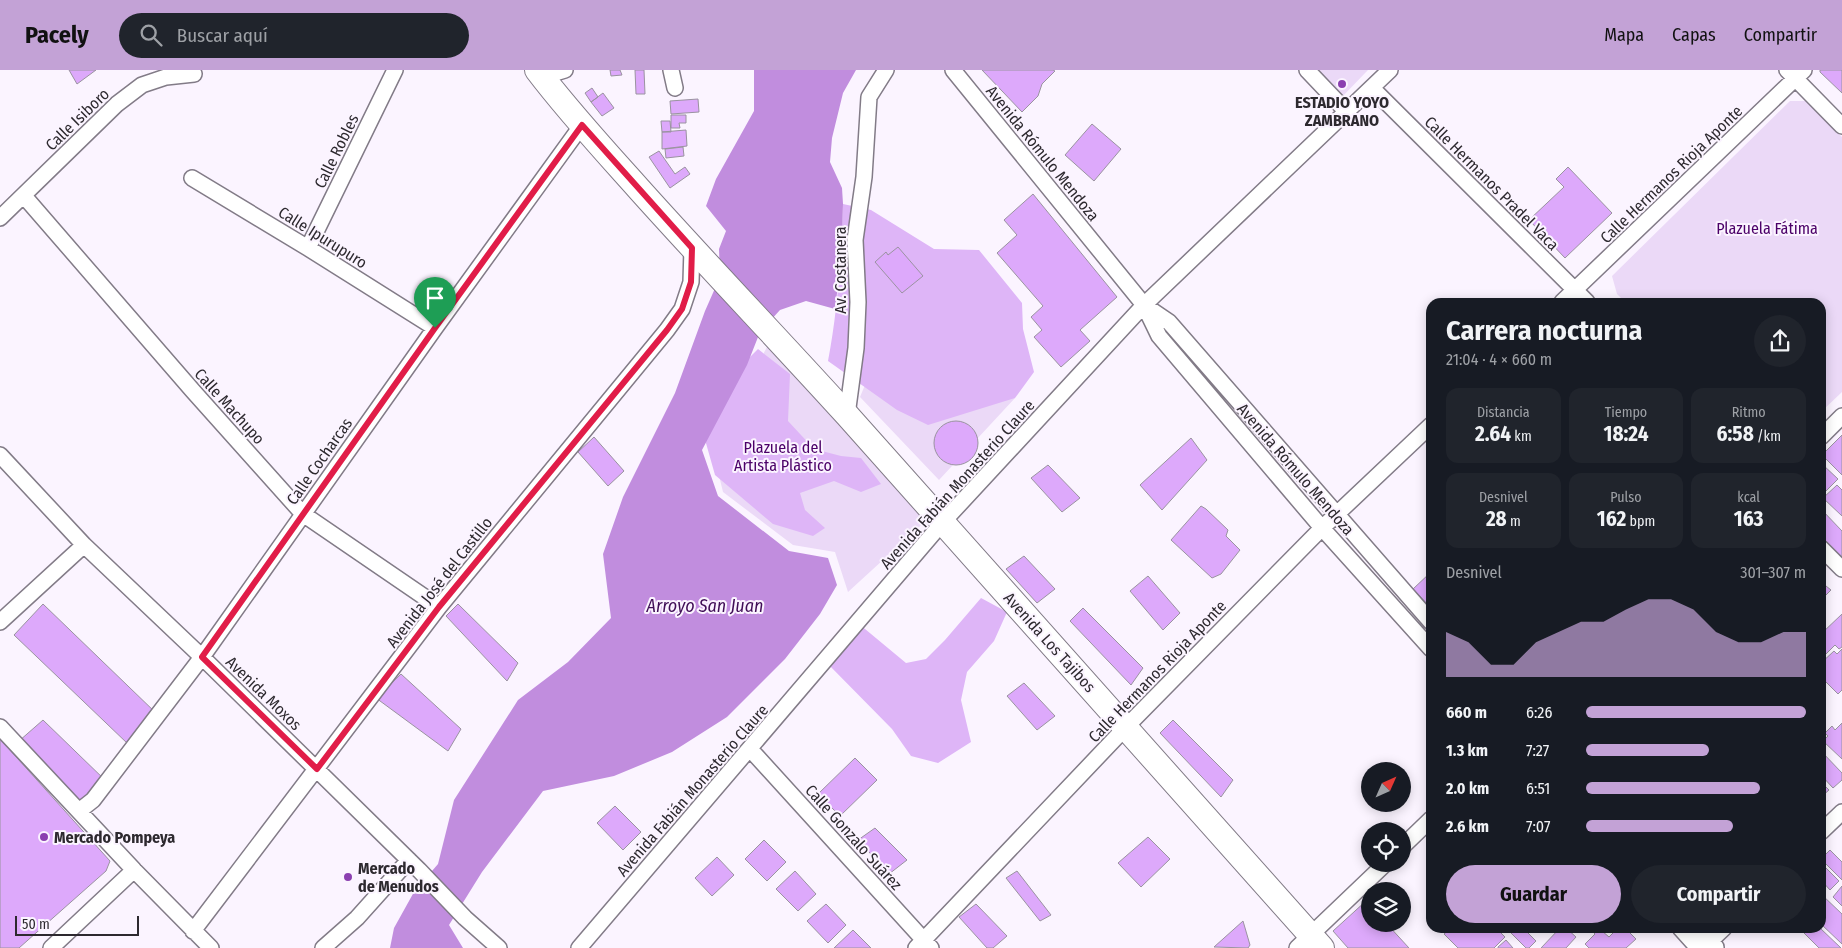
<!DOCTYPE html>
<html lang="es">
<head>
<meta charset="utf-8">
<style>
  body { margin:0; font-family:"Fira Sans Condensed",sans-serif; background:#20242c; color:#f1f3f6; height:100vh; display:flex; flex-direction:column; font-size:19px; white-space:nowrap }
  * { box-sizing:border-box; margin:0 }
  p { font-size:16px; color:#9ea1a6 }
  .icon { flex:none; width:28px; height:28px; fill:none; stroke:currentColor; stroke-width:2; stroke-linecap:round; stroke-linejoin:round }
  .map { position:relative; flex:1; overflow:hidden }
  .panel { position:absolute; left:1426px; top:228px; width:400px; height:635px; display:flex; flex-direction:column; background:#171b24; border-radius:15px; box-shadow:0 2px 12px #0003 }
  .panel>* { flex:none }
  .needle { width:32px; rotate:45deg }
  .tools { position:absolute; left:1361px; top:692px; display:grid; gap:10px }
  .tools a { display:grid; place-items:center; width:50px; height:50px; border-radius:50%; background:#171b24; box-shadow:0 2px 12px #0003; font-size:25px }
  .scale { position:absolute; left:15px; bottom:12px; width:124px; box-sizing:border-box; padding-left:5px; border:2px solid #2d292f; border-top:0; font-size:14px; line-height:18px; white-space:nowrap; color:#2d292f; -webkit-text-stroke:4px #fbf4ff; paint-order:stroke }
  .pin { position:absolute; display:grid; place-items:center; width:42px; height:42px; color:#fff; margin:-51px -21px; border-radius:50% 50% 50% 0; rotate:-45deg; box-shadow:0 0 5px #0007 }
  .pin .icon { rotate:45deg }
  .round { display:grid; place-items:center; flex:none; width:52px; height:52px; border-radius:26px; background:#20242c }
  .headline { display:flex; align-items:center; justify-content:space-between; height:85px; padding:0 20px }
  h1 { font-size:28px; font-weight:700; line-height:38px }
  .metrics { display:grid; grid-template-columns:repeat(3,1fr); gap:8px; height:85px; padding:5px 20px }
  .metrics div { display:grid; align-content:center; border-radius:12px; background:#20242c; text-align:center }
  .metrics b { font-size:21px; font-weight:700 }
  .metrics small { font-size:14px; font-weight:400 }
  .metrics p { font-size:14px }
  .chart { height:140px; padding:10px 20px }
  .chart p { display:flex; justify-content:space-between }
  .chart svg { width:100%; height:90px; margin-top:5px; fill:#c3a2d6; opacity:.7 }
  .primary-button { display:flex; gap:10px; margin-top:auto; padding:10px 20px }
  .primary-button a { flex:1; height:58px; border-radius:30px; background:#c3a2d6; color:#111; font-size:20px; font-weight:700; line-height:58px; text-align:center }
  .primary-button a+a { background:#20242c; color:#f1f3f6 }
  ul { padding:0 20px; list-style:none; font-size:16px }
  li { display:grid; grid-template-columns:80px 60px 1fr; align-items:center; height:38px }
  li i { height:12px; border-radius:6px; background:#c3a2d6 }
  header { display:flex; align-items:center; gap:30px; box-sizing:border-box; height:70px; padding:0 25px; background:#c3a2d6; color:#111 }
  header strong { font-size:24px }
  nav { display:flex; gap:28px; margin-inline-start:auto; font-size:18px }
  .search { width:350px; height:45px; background:#20242c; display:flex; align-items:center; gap:12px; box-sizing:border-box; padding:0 18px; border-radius:28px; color:#9ea1a6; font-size:19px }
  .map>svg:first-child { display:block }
</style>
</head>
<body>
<header>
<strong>Pacely</strong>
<div class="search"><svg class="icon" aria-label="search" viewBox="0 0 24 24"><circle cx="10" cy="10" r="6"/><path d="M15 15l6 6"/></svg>Buscar aquí</div>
<nav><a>Mapa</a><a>Capas</a><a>Compartir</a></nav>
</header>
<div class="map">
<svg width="1842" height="878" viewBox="0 0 1842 878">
  <rect width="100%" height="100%" fill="#fbf4ff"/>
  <path fill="#ebd9f7" d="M 1317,0 L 1368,0 L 1342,27 Z
    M 1790,31 L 1806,31 L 1842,67 L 1842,322 L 1821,342 L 1821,232 L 1625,232 L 1617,224 L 1612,206 Z
    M 768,275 L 930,447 L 848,522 L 835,482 L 793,475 L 723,422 L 713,381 Z
    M 875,291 L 1015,328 L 939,410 L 860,327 Z"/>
  <path fill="#deb5f7" d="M 843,134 L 871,140 L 934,179 L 979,180 L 1022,233 L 1023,259 L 1034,302 L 1015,328 L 928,355 L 897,340 L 828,291 C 838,239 841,187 843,134 Z
    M 758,279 L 790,304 L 788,351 L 814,379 L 841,386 L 861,388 L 881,414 L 861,422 L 834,411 L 800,423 L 805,440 L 825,458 L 813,466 L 773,454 L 715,405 L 702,359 L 738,299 Z
    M 981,528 L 1007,542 L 994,571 L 967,602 L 961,630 L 971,672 L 938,693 L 911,686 L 892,659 L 826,592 L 859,554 L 906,593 L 926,589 L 945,570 Z"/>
  <path fill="#c18dde" d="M 754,0 L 856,0 L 843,23 L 832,68 L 830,92 L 842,118 L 843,134 L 841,192 L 835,239 L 806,231 L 780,240 L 760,262 L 747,295 L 702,380 L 718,426 L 789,481 L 828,488 L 837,515 L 820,544 L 785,589 L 727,647 L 672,682 L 614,706 L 543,721 L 482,802 L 449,855 L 463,878 L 390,878 L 394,858 L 414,822 L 438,794 L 454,730 L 518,630 L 568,592 L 611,548 L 603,484 L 623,427 L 675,323 L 705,241 L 720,207 L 719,179 L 726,161 L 706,136 L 716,109 L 754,41 Z"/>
  <path fill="#dda9fb" stroke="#9a93a0" d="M 69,0 L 96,0 L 77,14 Z
    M 610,0 L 620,0 L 622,5 L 611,6 Z
    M 635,0 L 644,0 L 645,24 L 636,24 Z
    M 982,0 L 1053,0 L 1055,1 L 1042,14 L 1038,26 L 1022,42 Z
    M 1820,0 L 1842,0 L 1842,23 L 1820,2 Z
    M 592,18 L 598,27 L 591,32 L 585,23 Z
    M 603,23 L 614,38 L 602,46 L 591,32 Z
    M 698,29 L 699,42 L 671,44 L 670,31 Z
    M 671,45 L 686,45 L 686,53 L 679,53 L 680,58 L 671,58 Z
    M 661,51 L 670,51 L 671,62 L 662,62 Z
    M 1092,54 L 1121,79 L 1094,111 L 1065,85 Z
    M 686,60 L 687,76 L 662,79 L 662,62 Z
    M 683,77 L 684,86 L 666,88 L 665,79 Z
    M 659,81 L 675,104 L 685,97 L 690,104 L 670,118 L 649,87 Z
    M 1568,97 L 1612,143 L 1565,188 L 1529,150 L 1564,117 L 1556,109 Z
    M 1033,124 L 1117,227 L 1080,260 L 1090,271 L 1061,297 L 1034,267 L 1042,260 L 1031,247 L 1043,236 L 997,183 L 1017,165 L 1004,150 Z
    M 898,177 L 923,206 L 902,223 L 875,192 L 886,182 L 888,185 Z
    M934 373a22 22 0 1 1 44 0a22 22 0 1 1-44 0Z
    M 1842,365 L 1842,405 L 1822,385 Z
    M 594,367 L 624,401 L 608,416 L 578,382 Z
    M 1191,368 L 1207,390 L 1162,440 L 1140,415 Z
    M 1822,394 L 1838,409 L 1823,424 L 1821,421 Z
    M 1048,395 L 1080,428 L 1062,442 L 1031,408 Z
    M 1837,415 L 1842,420 L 1842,446 L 1823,428 Z
    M 1201,436 L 1206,439 L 1228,460 L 1226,466 L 1240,480 L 1221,504 L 1212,508 L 1171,470 Z
    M 1821,439 L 1842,461 L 1842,487 L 1821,466 Z
    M 1024,486 L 1055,519 L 1037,533 L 1006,499 Z
    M 1431,502 L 1431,538 L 1413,519 Z
    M 1148,506 L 1180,543 L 1163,560 L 1130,521 Z
    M 1821,512 L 1831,520 L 1821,530 Z
    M 43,534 L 157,644 L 128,674 L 14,565 Z
    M 458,534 L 518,593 L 507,611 L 446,546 Z
    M 1083,538 L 1143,598 L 1131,615 L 1070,551 Z
    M 1842,544 L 1842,577 L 1839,579 L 1835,575 L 1821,589 L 1821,564 Z
    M 1842,579 L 1842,620 L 1838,624 L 1824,610 L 1821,613 L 1821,593 L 1834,581 L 1837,584 Z
    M 401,604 L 461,659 L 448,681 L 376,628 Z
    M 1024,613 L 1055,646 L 1037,660 L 1007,626 Z
    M 43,650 L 107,712 L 79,736 L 19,671 Z
    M 1173,650 L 1233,710 L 1221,727 L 1160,663 Z
    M 1842,653 L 1842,689 L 1823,671 L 1828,666 L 1825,663 L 1832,656 L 1835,660 Z
    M 0,669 L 110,791 L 106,801 L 19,878 L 0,878 Z
    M 1821,681 L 1842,703 L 1842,710 L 1833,718 L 1821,705 Z
    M 855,688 L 877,710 L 840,746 L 818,724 Z
    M 1821,712 L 1829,720 L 1821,727 Z
    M 615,736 L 641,762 L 623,780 L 597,753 Z
    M 875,758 L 907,790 L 889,804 L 858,770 Z
    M 1148,767 L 1170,789 L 1141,817 L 1118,793 Z
    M 764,770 L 786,792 L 767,811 L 745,789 Z
    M 1830,780 L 1842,792 L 1842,810 L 1821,789 Z
    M 717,787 L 734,805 L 712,826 L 695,808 Z
    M 1821,793 L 1839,811 L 1830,820 L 1821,810 Z
    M 795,801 L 816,824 L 798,841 L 776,819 Z
    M 1017,801 L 1051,845 L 1040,851 L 1006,808 Z
    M 1842,816 L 1842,836 L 1833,827 Z
    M 1821,824 L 1842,844 L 1842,874 L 1821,854 Z
    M 1366,831 L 1370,835 L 1370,854 L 1387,854 L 1409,878 L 1348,878 L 1333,861 Z
    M 826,834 L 846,855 L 828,873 L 807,851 Z
    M 976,834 L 1007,866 L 993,878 L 987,878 L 959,847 Z
    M 1243,851 L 1250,875 L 1248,878 L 1214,877 Z
    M 1451,858 L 1496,858 L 1505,867 L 1494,878 L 1458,878 L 1444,864 Z
    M 1517,858 L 1528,858 L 1525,860 L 1536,871 L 1529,878 L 1526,878 L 1511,863 Z
    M 1560,858 L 1566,858 L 1576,867 L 1566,878 L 1541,878 Z
    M 1589,858 L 1606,858 L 1602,861 L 1609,867 L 1618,858 L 1625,858 L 1636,869 L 1626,878 L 1589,878 L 1585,874 L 1595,864 Z
    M 1810,858 L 1820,858 L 1841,878 L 1819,878 L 1804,863 Z
    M 853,860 L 871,878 L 834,878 Z
    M 1506,870 L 1513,878 L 1498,878 L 1498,877 Z"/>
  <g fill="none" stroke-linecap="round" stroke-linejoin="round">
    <g stroke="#827b87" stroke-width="18">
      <path id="minor" d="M 671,0 L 675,18
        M 953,0 L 1144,235
        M 1307,0 L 1346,41
        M 1787,0 L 1842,56
        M 542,7 L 565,0
        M 1372,18 L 1587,232
        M 192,108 L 308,178 L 435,258
        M 24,126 L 193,321 L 303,444 L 439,537
        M 0,148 L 117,34 L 142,15 L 166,7 L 194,4
        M 308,178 L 395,0
        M 1562,232 L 1804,0
        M 847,345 L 856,278 L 858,232 L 855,170 L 864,107 L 869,27 L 886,0
        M 1821,367 L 1842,346
        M 0,385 L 84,475 L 202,587 L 419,800 L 465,848 L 499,878
        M 1821,478 L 1842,499
        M 0,552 L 84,475
        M 1431,552 L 1169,252 L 1144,235 L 1159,266 L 1322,458 L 1431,579
        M 0,657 L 134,800 L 211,878
        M 750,679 L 931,878
        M 79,741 L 93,730 L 202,587 L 435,258 L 582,55
        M 1821,762 L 1842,742
        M 1402,777 L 1431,749
        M 1680,858 L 1698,878
        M 1699,858 L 1716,877
        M 193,861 L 439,537 L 667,260 L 682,239 L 691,212 L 692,178
        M 51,878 L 134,800
        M 323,878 L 357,848 L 409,790
        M 579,878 L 943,452 L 1144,235 L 1390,0
        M 916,878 L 1126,657 L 1322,458 L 1431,355
        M 1297,878 L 1385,794
        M 1703,878 L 1724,858"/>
    </g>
    <g stroke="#827b87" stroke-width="26">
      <path id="primary" d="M 537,0 C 568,41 604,80 638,118 C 707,195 778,269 847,345 L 1322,878"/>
    </g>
    <use href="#minor" stroke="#fff" stroke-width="15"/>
    <use href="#primary" stroke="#fff" stroke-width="24"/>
  </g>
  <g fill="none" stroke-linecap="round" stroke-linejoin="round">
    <g stroke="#fff" stroke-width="10">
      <path id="route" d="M 582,55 L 692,178 L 691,212 L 682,239 L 667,260 L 439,537 L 317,699 L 202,587 L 435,258 Z"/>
    </g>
    <use href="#route" stroke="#e11d48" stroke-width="6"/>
  </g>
  <g fill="#8b3fb0" stroke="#fbf4ff" stroke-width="2">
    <circle cx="1342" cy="14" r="5"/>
    <circle cx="44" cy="767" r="5"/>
    <circle cx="348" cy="807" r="5"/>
  </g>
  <g text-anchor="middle" stroke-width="4" stroke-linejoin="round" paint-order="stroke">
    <g font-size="16" font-weight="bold" fill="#2d292f" stroke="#fbf4ff" text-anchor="start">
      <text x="1342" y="38" text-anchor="middle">ESTADIO YOYO<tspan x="1342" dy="18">ZAMBRANO</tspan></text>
      <text x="54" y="773">Mercado Pompeya</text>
      <text x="358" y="804">Mercado<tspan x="358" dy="18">de Menudos</tspan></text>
    </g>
    <g font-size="16" fill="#2d292f" stroke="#fbf4ff">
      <text transform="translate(77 49) rotate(-44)" y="6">Calle Isiboro</text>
      <text transform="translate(336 81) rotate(-64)" y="6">Calle Robles</text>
      <text transform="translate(1043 83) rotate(51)" y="6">Avenida Rómulo Mendoza</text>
      <text transform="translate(1671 104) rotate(-44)" y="6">Calle Hermanos Rioja Aponte</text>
      <text transform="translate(1492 113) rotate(45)" y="6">Calle Hermanos Pradel Vaca</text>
      <text transform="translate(323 167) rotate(32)" y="6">Calle Ipurupuro</text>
      <text transform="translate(840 200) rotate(-90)" y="6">Av. Costanera</text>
      <text transform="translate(230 336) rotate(48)" y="6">Calle Machupo</text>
      <text transform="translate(319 391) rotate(-55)" y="6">Calle Cocharcas</text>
      <text transform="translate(1296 399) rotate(49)" y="6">Avenida Rómulo Mendoza</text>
      <text transform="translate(957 414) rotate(-48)" y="6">Avenida Fabián Monasterio Claure</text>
      <text transform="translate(439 512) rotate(-52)" y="6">Avenida José del Castillo</text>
      <text transform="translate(1050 572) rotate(48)" y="6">Avenida Los Tajibos</text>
      <text transform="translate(1157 601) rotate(-46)" y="6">Calle Hermanos Rioja Aponte</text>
      <text transform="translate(264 623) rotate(44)" y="6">Avenida Moxos</text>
      <text transform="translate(692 720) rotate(-49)" y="6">Avenida Fabián Monasterio Claure</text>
      <text transform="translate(854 767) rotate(48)" y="6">Calle Gonzalo Suárez</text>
    </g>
    <g font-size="16" fill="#4b0068" stroke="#fbf4ff">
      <text x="1767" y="164">Plazuela Fátima</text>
      <text x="783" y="383">Plazuela del<tspan x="783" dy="18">Artista Plástico</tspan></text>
    </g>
    <g font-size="18" font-style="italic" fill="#400e57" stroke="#fbf4ff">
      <text x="705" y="542">Arroyo San Juan</text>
    </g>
  </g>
</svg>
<div class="tools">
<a><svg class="needle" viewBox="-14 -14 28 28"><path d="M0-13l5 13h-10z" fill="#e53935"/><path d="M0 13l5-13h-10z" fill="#9ea1a6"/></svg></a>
<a><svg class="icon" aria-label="locate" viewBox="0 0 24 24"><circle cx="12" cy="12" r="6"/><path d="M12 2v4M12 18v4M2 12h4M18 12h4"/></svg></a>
<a><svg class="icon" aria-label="layers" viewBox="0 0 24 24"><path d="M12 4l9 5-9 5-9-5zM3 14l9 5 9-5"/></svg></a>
</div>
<div class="scale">50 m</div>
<div class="pin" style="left:435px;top:258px;background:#1e9e55"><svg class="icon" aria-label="arrive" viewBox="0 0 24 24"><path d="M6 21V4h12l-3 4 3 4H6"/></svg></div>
<section class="panel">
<div class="headline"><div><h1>Carrera nocturna</h1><p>21:04 · 4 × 660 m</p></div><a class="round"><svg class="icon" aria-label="share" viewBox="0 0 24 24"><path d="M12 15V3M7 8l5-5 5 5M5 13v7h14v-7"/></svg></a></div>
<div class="metrics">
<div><p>Distancia</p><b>2.64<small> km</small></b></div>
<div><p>Tiempo</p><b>18:24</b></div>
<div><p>Ritmo</p><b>6:58<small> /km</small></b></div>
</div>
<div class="metrics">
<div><p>Desnivel</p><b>28<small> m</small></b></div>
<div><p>Pulso</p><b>162<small> bpm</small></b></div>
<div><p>kcal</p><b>163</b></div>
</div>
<div class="chart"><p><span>Desnivel</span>301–307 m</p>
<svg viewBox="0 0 160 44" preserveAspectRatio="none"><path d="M0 44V22L10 27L20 38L30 38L40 27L50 22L60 17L70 17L80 11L90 6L100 6L110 11L120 22L130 27L140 27L150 22L160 22V44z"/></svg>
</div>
<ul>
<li><b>660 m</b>6:26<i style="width:100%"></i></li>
<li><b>1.3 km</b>7:27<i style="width:56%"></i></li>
<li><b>2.0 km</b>6:51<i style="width:79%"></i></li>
<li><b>2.6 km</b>7:07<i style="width:67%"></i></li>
</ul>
<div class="primary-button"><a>Guardar</a><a>Compartir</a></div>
</section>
</div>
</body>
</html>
